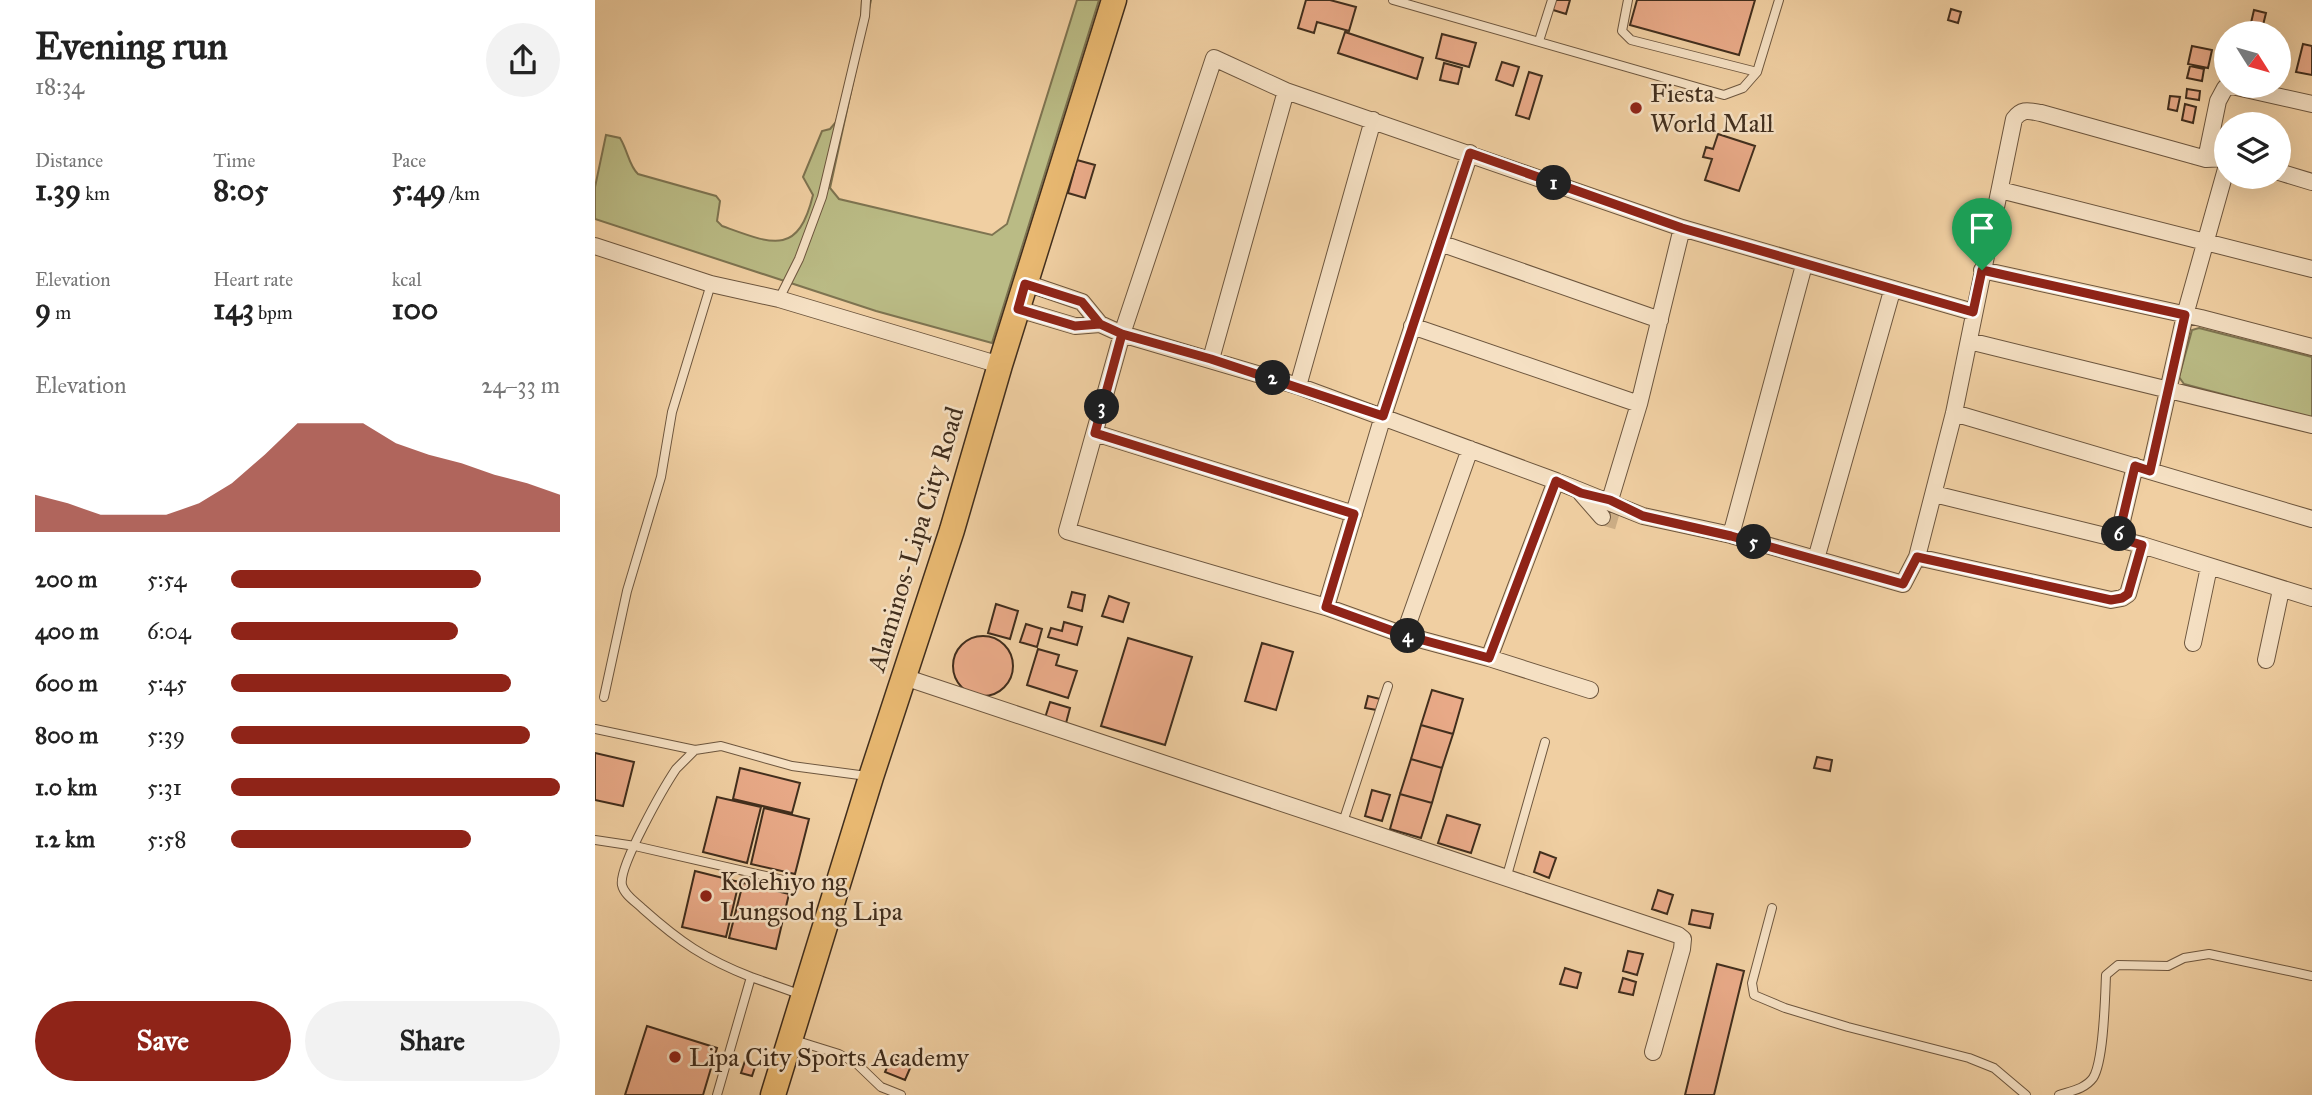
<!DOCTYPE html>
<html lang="en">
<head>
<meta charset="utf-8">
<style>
  body { margin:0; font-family:"IM FELL Great Primer",serif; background:#f2f2f2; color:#222; height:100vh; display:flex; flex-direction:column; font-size:26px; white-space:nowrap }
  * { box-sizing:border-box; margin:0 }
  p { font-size:23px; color:#767676 }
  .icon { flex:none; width:38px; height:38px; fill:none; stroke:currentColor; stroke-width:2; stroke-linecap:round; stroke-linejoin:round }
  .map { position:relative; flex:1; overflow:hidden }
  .drawer { display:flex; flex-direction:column; background:#fff; width:595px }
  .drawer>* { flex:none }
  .needle { width:46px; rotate:127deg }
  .controls { position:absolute; left:1619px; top:21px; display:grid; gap:14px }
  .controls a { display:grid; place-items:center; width:77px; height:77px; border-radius:50%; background:#fff; box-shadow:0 7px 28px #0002; font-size:35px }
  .pin { position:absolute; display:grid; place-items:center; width:60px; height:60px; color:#fff; margin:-72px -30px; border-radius:50% 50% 50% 0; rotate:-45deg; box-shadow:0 0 7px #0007 }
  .pin .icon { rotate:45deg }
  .km { position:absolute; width:35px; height:35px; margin:-18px; border-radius:50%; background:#222; color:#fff; font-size:19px; line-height:35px; text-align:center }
  .round { display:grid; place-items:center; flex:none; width:74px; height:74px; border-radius:37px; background:#f2f2f2 }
  .overview { display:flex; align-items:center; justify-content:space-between; height:119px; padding:0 35px }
  h1 { font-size:38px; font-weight:800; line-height:52px }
  .metrics { display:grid; grid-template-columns:repeat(3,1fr); gap:10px; height:119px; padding:7px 35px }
  .metrics div { display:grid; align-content:center }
  .metrics b { font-size:30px; font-weight:800 }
  .metrics small { font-size:19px; font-weight:400 }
  .metrics p { font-size:19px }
  .chart { height:196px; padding:14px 35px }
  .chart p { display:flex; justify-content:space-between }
  .chart svg { width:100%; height:126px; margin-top:7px; fill:#8f2418; opacity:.7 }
  .button { display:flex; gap:14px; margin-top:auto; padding:14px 35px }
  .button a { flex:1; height:80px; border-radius:42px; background:#8f2418; color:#fff; font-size:28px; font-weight:800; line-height:80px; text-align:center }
  .button a+a { background:#f2f2f2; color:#222 }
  ul { padding:0 35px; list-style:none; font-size:23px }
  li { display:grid; grid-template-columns:112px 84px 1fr; align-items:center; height:52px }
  li i { height:18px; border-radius:9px; background:#8f2418 }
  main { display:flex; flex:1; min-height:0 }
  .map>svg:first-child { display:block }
</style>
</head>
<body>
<main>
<section class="drawer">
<div class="overview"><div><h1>Evening run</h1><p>18:34</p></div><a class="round"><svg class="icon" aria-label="share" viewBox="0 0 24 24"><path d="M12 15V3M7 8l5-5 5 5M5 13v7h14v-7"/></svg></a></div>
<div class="metrics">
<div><p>Distance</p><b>1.39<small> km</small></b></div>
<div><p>Time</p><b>8:05</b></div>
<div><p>Pace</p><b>5:49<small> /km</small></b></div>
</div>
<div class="metrics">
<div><p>Elevation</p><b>9<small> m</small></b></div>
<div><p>Heart rate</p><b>143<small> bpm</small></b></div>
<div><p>kcal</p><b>100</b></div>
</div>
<div class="chart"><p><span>Elevation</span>24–33 m</p>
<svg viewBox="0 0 160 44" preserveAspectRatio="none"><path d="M0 44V31L10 34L20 38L30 38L40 38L50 34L60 27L70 17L80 6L90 6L100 6L110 13L120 17L130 20L140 24L150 27L160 31V44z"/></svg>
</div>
<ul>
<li><b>200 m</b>5:54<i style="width:76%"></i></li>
<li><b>400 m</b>6:04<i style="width:69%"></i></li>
<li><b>600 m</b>5:45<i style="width:85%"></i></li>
<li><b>800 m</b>5:39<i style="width:91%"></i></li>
<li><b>1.0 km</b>5:31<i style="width:100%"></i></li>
<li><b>1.2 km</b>5:58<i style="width:73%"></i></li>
</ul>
<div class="button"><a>Save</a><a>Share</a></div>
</section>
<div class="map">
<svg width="1717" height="1095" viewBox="0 0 1717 1095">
  <rect width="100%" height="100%" fill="#f0cfa2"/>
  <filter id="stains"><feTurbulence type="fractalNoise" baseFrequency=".00286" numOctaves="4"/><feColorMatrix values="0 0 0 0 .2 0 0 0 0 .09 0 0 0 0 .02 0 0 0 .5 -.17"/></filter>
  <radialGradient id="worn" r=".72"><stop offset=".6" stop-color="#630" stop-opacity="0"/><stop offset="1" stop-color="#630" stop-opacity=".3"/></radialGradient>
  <path fill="#babb85" stroke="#7e7451" stroke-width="2" d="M 267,0 L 276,0 L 235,188 L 244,199 L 397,235 L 412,224 L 482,0 L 504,0 L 397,343 L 281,311 L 0,219 L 0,187 L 11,135 L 25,138 C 33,151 34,166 43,174 L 121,196 L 125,201 L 122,221 L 127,226 C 177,244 203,257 218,195 L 208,177 L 227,131 L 235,129 L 241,122 L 266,26 Z
    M 1604,328 L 1717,357 L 1717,418 L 1589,384 L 1584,377 L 1597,330 Z"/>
  <path fill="#e9aa88" stroke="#412e1d" stroke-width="2" d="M 711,0 L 735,0 L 761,7 L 754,31 L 722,22 L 719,33 L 703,28 Z
    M 958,0 L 975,0 L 971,14 L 955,9 Z
    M 1042,0 L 1160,0 L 1144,55 L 1035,25 Z
    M 1356,9 L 1366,12 L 1363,23 L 1353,20 Z
    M 1659,10 L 1671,13 L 1668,25 L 1656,23 Z
    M 750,32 L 828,58 L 822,79 L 743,53 Z
    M 847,34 L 881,43 L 874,67 L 841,58 Z
    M 1708,44 L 1717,46 L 1717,75 L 1701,72 Z
    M 1597,46 L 1617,50 L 1613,68 L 1593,64 Z
    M 907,62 L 924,67 L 918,86 L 901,80 Z
    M 849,63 L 867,68 L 863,84 L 845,80 Z
    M 1595,66 L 1609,69 L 1607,81 L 1592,78 Z
    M 934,72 L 947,76 L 934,119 L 921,115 Z
    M 1592,89 L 1605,91 L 1604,100 L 1591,98 Z
    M 1575,96 L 1585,97 L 1582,111 L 1573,109 Z
    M 1590,104 L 1601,107 L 1598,123 L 1587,120 Z
    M 1123,134 L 1160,146 L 1144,191 L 1110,180 L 1117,159 L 1108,157 L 1111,147 L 1118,149 Z
    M 482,160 L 500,165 L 490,198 L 473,193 Z
    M 477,592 L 490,595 L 487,611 L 473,607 Z
    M 514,596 L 534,603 L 528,622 L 507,616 Z
    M 401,604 L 423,611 L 415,639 L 393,633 Z
    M 469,622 L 487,627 L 482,645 L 453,637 L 456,628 L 467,631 Z
    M 431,624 L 447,629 L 442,647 L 425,642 Z
    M358 666a30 30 0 1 1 60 0a30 30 0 1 1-60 0Z
    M 533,638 L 597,657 L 570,745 L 506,726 Z
    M 667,643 L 698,652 L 681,710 L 650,701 Z
    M 443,649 L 464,655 L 461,665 L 482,671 L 473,698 L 432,685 Z
    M 837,690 L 868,699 L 858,734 L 826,725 Z
    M 773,696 L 785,699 L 782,710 L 770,708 Z
    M 455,702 L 475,708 L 470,727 L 449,721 Z
    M 826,725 L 858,734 L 847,768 L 816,759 Z
    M 0,753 L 39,762 L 28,806 L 0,800 Z
    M 1222,757 L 1237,760 L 1235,771 L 1219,768 Z
    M 816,759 L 847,768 L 837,803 L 805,794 Z
    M 145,768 L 205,783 L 197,813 L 138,799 Z
    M 777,790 L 795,795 L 787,821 L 770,816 Z
    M 805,794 L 837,803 L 826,838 L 795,829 Z
    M 122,797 L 166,807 L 152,863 L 108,852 Z
    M 169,808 L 214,819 L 200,874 L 156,864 Z
    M 852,815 L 885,825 L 876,853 L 843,843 Z
    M 945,852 L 961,858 L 954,878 L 939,872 Z
    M 100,871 L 144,882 L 131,937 L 87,927 Z
    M 148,883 L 194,894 L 181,949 L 134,938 Z
    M 1063,890 L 1078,895 L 1072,914 L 1057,909 Z
    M 1097,910 L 1118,914 L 1115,928 L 1094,924 Z
    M 1033,951 L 1048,954 L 1042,975 L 1028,971 Z
    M 1122,964 L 1149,971 L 1119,1095 L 1090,1095 Z
    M 970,968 L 986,973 L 982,988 L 965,984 Z
    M 1028,978 L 1041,982 L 1038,995 L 1024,992 Z
    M 52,1026 L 122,1048 L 108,1095 L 30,1095 Z
    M 296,1058 L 316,1066 L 310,1080 L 290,1072 Z
    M 150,1061 L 161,1064 L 157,1076 L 146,1073 Z"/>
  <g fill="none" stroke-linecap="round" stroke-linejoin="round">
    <path stroke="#cdaf87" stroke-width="16" stroke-dasharray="16 8" stroke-linecap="butt" d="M 1007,517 L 1024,522"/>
    <g stroke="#6d563e" stroke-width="10">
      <path id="lane" d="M 798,0 L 1129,95 L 1148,88 L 1162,72
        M 1033,0 L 1027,31 L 1036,40 L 1162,72 L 1184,0
        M 944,41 L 957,0
        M 184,299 L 204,259 L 227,197 L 270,16 L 271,0
        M 9,697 L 32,591 L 66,477 L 77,412 L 116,284
        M 0,729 L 100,750
        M 747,825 L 793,686
        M 0,840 L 40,846 L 193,881
        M 911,879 L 950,742
        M 1177,908 L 1157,983 L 1159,995 L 1190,1008 L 1253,1027 L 1374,1058 L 1399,1068 L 1431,1095
        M 156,977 L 207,995
        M 199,1040 L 244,1054 L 262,1064 L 286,1087 L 306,1095
        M 122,1095 L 156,977 C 110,959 85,942 48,909 C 41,902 29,895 27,885 C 23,867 69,787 81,769 L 100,750 L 126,746 L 197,766 L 272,776
        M 1464,1095 C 1476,1091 1490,1089 1498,1078 C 1509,1061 1510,997 1511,975 L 1523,965 L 1573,966 L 1589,958 L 1614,954 L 1717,976"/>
    </g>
    <g stroke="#6d563e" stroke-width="18">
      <path id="street" d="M 1611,159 L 1623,101 L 1630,88 L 1637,86 L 1717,104
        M 1684,172 L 1717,182
        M 1405,190 L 1717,269
        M 845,243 L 1065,320
        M 0,246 L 116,284 L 184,299 L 405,365
        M 1387,270 L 1606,318 L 1717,347
        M 431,283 L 487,302 L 505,324
        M 423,309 L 480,326 L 505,324 L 527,334 L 703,386 L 961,481 L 1048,516 L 1136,535 L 1308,584 L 1322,557 L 1359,413 L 1419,119 C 1427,108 1434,111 1446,113 L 1611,159 L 1631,158
        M 817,326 L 1044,404
        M 1374,341 L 1717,425
        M 616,359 L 691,91
        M 703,386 L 778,120
        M 1359,413 L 1717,519
        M 500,433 L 759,514
        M 1555,471 L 1590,315 L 1631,169
        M 986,493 L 1007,517
        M 1339,494 L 1547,545 L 1717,598
        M 1015,500 L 1044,404 L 1087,228
        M 1136,535 L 1209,265
        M 1523,538 L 1540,466
        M 1322,557 L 1516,600 L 1527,598 L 1533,594 L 1547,545
        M 1221,559 L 1297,291
        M 731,607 L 788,416 L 875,153
        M 809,635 L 875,449
        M 1598,643 L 1614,567
        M 894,658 L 961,481
        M 1671,660 L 1686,590
        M 309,677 L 1083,935 L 1088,939 L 1087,949 L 1058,1052
        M 995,690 L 894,658 L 809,635 L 731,607 L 472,531 L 527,334 L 619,58 L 691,91 L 1087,228 L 1378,312"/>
    </g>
    <g stroke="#412e1d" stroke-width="27">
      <path id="primary" d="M 178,1095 L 276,777 L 357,530 L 405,365 L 519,0"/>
    </g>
    <use href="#lane" stroke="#f5e0c3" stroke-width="8"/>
    <use href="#street" stroke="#f5e0c3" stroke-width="16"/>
    <use href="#primary" stroke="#e8b871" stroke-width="24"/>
  </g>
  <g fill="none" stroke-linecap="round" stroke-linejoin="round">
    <g stroke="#fff" stroke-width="14">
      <path id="route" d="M 1387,270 L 1378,312 L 1087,228 L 875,153 L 788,416 L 616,359 L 527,334 L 505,324 L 480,326 L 423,309 L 430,284 L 487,302 L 505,324 L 527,334 L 500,433 L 759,514 L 731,607 L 809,635 L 894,658 L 961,481 L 986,493 L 1015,500 L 1048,516 L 1136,536 L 1308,584 L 1322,557 L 1516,600 L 1527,598 L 1533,594 L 1547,545 L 1523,538 L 1540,466 L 1555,471 L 1590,315 L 1387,270"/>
    </g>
    <use href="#route" stroke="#8f2418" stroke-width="9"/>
  </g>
  <g fill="#8f2418" stroke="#f5e0c3" stroke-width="2.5">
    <circle cx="1041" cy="108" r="7"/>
    <circle cx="111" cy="896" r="7"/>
    <circle cx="80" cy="1057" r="7"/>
  </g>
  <g text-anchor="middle" stroke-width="5" stroke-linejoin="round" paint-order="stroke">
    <g font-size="26" fill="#412e1d" stroke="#f5e0c3" text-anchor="start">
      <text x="1055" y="102">Fiesta<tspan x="1055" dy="30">World Mall</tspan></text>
      <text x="125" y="890">Kolehiyo ng<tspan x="125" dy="30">Lungsod ng Lipa</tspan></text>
      <text x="94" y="1066">Lipa City Sports Academy</text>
    </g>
    <g font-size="26" fill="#412e1d" stroke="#f5e0c3">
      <text transform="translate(320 539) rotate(-73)" y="9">Alaminos-Lipa City Road</text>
    </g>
  </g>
  <rect width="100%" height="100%" filter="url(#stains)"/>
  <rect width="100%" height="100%" fill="url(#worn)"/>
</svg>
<div class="controls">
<a><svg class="needle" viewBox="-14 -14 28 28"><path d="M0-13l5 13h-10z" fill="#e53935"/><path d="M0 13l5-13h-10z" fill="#767676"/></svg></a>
<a><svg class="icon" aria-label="layers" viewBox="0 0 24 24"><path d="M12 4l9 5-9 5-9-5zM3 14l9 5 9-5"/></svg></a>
</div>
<div class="pin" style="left:1387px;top:270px;background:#1e9e55"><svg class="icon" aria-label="arrive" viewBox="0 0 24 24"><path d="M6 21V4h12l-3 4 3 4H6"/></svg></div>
<b class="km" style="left:959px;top:183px">1</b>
<b class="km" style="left:678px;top:378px">2</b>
<b class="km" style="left:507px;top:407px">3</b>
<b class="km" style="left:813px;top:636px">4</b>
<b class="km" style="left:1159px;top:542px">5</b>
<b class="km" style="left:1524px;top:534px">6</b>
</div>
</main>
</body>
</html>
